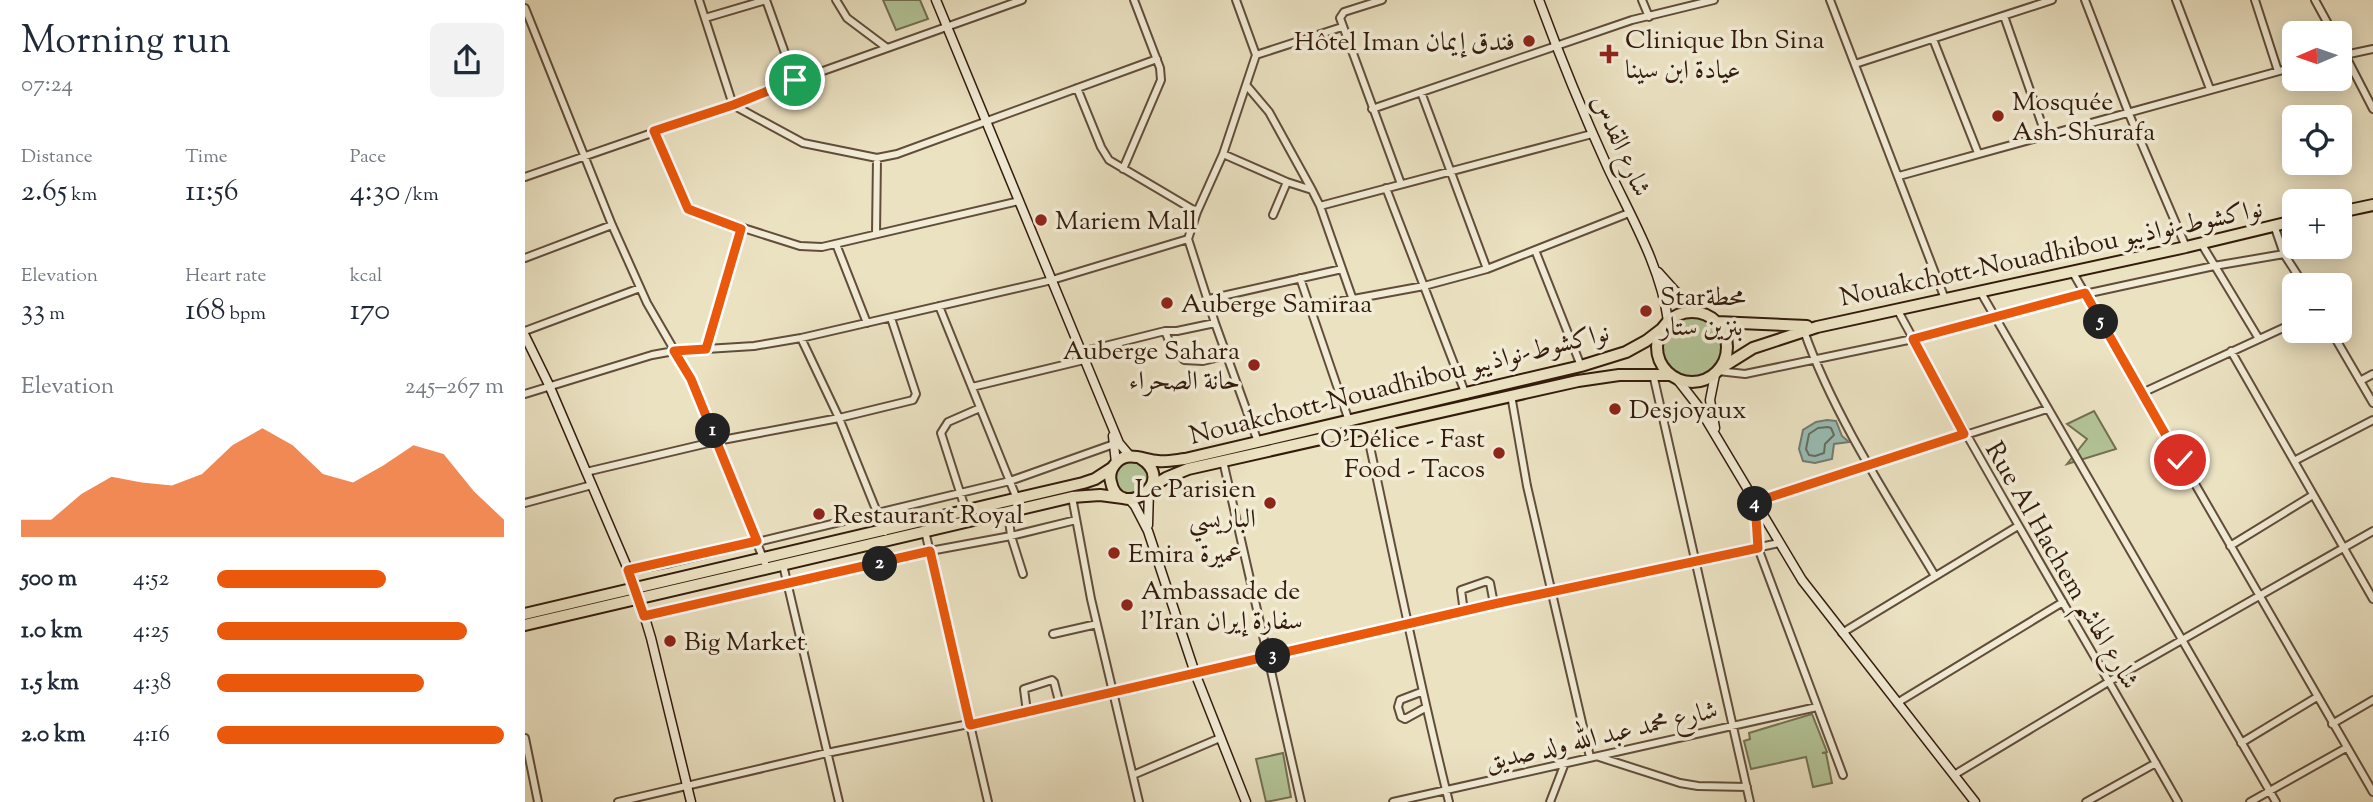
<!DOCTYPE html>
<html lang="en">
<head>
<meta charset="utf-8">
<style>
  body { margin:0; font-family:"Sorts Mill Goudy",Amiri,serif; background:#f2f2f3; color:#1f2937; height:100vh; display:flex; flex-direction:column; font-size:26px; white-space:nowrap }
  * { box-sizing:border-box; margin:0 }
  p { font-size:23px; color:#747a83 }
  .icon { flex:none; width:38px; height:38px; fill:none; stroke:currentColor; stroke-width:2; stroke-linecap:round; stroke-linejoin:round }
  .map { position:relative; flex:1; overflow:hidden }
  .side { display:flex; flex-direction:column; background:#fff; width:525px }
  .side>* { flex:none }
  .needle { width:46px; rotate:268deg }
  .buttons { position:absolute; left:1757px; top:21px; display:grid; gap:14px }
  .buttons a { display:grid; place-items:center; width:70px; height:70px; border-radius:10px; background:#fff; box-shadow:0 4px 18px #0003; font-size:35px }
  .pin { position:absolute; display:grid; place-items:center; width:60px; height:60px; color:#fff; margin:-30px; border:4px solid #fff; border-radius:50%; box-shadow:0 2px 7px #0007 }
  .km { position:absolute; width:35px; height:35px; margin:-18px; border-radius:50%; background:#222; color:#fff; font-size:19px; line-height:35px; text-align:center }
  .round { display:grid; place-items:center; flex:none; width:74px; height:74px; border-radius:10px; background:#f2f2f3 }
  .overview { display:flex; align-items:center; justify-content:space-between; height:119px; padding:0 21px }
  h1 { font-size:38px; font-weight:600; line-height:52px }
  .stats { display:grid; grid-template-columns:repeat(3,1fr); gap:10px; height:119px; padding:7px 21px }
  .stats div { display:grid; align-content:center }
  .stats b { font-size:30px; font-weight:600 }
  .stats small { font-size:19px; font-weight:400 }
  .stats p { font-size:19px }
  .chart { height:196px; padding:14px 21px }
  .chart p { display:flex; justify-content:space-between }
  .chart svg { width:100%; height:126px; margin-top:7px; fill:#ea580c; opacity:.7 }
  ul { padding:0 21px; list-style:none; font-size:23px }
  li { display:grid; grid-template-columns:112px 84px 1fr; align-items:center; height:52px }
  li i { height:18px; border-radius:9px; background:#ea580c }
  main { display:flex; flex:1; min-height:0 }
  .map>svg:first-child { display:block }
</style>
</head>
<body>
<main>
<section class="side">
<div class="overview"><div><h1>Morning run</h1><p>07:24</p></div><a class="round"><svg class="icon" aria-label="share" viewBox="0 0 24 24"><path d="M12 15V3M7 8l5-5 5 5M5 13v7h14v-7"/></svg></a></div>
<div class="stats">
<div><p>Distance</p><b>2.65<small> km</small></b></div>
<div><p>Time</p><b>11:56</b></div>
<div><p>Pace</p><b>4:30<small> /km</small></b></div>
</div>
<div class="stats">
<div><p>Elevation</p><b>33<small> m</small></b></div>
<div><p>Heart rate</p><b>168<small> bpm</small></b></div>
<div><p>kcal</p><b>170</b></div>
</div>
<div class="chart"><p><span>Elevation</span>245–267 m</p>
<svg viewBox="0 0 160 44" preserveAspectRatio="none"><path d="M0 44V38L10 38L20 29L30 23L40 25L50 26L60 22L70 12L80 6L90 12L100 22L110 25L120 19L130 12L140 15L150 28L160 38V44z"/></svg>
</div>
<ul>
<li><b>500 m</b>4:52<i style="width:59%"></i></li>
<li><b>1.0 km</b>4:25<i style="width:87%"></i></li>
<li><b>1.5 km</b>4:38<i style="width:72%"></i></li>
<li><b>2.0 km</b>4:16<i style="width:100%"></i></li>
</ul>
</section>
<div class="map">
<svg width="1848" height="802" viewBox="0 0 1848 802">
  <rect width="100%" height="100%" fill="#ebe2c2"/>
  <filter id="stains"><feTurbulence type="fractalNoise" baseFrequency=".00286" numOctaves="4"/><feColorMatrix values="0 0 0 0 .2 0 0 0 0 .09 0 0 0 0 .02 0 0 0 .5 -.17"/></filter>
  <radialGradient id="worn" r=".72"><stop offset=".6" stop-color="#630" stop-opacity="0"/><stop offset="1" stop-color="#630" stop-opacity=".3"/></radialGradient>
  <path fill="#b3c497" stroke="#737052" stroke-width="2" d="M 358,0 L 395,0 L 403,19 L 371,30 Z
    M1134 346a33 33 0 1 1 66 0a33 33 0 1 1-66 0Z
    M 1569,411 L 1591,449 L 1542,464 L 1562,439 L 1542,424 Z
    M590 478a17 17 0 1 1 34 0a17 17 0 1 1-34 0Z
    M 1287,714 L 1302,752 L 1297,753 L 1301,753 L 1307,783 L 1288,787 L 1281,757 L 1226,769 L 1219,741 L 1225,739 L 1224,733 Z
    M 758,753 L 766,797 L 741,802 L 731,759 Z"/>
  <path fill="#98bdb5" stroke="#707c71" stroke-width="2" d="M 1302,420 L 1311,421 L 1317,436 L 1324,442 L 1309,444 L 1307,459 L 1290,463 L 1278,461 L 1274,449 L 1278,430 L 1291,422 Z"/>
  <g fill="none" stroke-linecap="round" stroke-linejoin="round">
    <path stroke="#666c60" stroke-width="2" d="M 1303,427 L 1306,428 L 1309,435 L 1300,444 L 1299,453 L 1290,456 L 1284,455 L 1281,449 L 1284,434 L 1293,428 Z"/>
    <g stroke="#614d3a" stroke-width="10">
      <path id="street" d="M 174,0 L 208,105 L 278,143 L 352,158 L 372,154 L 632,59
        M 241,0 L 270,81
        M 311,0 L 322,18 L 362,48
        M 711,0 L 731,55 L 698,154 L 672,212 L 663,239 L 690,323 L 733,442
        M 857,0 L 819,12 L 815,18 L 876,184
        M 1117,0 L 1124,17
        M 1305,0 L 1420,299
        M 1560,0 L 1604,114 L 1661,247
        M 1651,0 L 1685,89
        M 1730,0 L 1753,71
        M 1790,0 L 1808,33
        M 0,8 L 87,225 L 122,303 L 166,379 L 242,568
        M 1479,16 L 1521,136
        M 180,18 L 241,0
        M 1408,39 L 1453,153
        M 1815,45 L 1848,109
        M 731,55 L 817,27
        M 1815,56 L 1848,49
        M 1330,64 L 1527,0
        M 722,86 L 744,112 L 787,190 L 795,206 L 828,300
        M 552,88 L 576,147 L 584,160 L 672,212
        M 896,92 L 962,269
        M 847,109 L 1107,20 L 1189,0
        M 129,131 L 165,211 L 275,246 L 297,247 L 494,201
        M 698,154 L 762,182 L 787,190
        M 598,169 L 636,80 L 635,68 L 609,0
        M 1374,176 L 1769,67
        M 0,177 L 208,105 L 270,81 L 497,0
        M 861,188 L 941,395
        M 795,206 L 1067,134
        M 748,215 L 762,182
        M 1749,225 L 1759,254 L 1779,285
        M 351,234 L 352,158
        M 1676,243 L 1734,339
        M 311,244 L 342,323
        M 1010,250 L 1056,366
        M 0,258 L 87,225
        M 1547,271 L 1848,792
        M 775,278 L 824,421
        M 1455,291 L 1751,802
        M 684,299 L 817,269
        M 414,306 L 492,499
        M 785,307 L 899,286 L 962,269 L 1104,213
        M 1372,309 C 1462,476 1560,638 1653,802
        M 0,331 L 115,288
        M 640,331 L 644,341 L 659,360 L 678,361 L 703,355
        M 1279,331 C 1309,416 1364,499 1410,576
        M 1806,331 L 1848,403
        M 276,338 L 314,418 L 360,532
        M 181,349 L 216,229
        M 1706,351 L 1848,599
        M 556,352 L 640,331 L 652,331 L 690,323
        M 1193,371 L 1220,374 L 1388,339 L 1560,294 L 1689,266 L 1759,254
        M 1128,374 L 1225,802
        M 1835,381 L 1848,374
        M 447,387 L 559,360
        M 1617,393 L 1769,323
        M 0,394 L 127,355 L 149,351 L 229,346 L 276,338 L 527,280 L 663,239
        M 986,395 L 1002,486 L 1065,757
        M 841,428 C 868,553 893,678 924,802
        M 698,461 L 776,802
        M 1769,461 L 1848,420
        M 61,472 L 192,441 L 314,418 L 388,400 L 391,394 L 366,318
        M 547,497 L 566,599 L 614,802
        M 0,503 L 67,485
        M 441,511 L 416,433 L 423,422 L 455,408
        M 400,531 L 463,802
        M 1705,546 L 1788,495
        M 258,565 L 314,802
        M 103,571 L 145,563 L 485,481 L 589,444
        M 498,574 L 486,536 L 551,520
        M 939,612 L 936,590 L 962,581 L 965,583 L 969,604
        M 119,616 L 405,551 L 486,536 L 483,512
        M 1317,633 L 1493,526
        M 528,634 L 572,624
        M 896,692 L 875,700 L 873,707 L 876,717 L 880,719 L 900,708
        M 1372,703 L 1538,602
        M 502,712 L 499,689 L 527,680 L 529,682 L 535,705
        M 1807,724 L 1848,700
        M 0,738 L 13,802
        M 1716,743 L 1792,697
        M 1074,757 L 1155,783 L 1173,786 L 1222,787
        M 608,775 L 695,738
        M 1318,775 L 1233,548 L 1230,502 L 1522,409
        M 1429,775 L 1585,681 L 1848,531
        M 93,802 L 302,753 L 502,712 L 969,604 L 1254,543
        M 868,802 L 1292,707
        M 1025,802 L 1040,763
        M 1561,802 L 1631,763
        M 1725,802 L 1821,748"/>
    </g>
    <g stroke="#331b0c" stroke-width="11">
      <path id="secondary" d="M 411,0 L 587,426 L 594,443 L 605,456
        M 1014,0 C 1035,57 1058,113 1083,168 C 1106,217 1136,267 1143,321
        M 1133,272 L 1150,291 L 1175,313
        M 0,336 L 24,385 L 111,588 L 126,638 L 166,802
        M 1190,375 L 1185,400 L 1190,428
        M 1152,379 L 1173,406 L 1277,580 L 1450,802
        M 588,436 L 591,463
        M 604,499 L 610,506 L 623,531 L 670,673 L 721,802
        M 623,525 L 624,490"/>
    </g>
    <g stroke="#331b0c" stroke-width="14">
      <path id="highway" d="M 1815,212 L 1848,205
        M1132 347a35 35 0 1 1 70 0a35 35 0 1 1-70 0Z
        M 1192,322 L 1282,326
        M 1196,368 L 1228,348 L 1292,327 L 1661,247 L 1769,221
        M 615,458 C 655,482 594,522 586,482 C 584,475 586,468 592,462 C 603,451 619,460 633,461 C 642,462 651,460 660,459 L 1056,366 L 1101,352 L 1121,341 L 1138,328
        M 626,487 L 641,478 L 663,469 L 1053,381 L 1094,375 L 1146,375
        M 0,614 L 558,483 L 570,479 L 587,468
        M 0,625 L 547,497 L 575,495 L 598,498"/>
    </g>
    <use href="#street" stroke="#f2ecd7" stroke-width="6"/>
    <use href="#secondary" stroke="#f2ecd7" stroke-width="8"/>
    <use href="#highway" stroke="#ebe2c2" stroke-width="10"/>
  </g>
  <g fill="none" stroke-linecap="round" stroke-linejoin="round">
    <g stroke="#fff" stroke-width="14">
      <path id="route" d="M 270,80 L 208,105 L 129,131 L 163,209 L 216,229 L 181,349 L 149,351 L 166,379 L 232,541 L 103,570 L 119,616 L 405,551 L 445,725 L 969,604 L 1233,548 L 1230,502 L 1439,434 L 1388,339 L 1560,293 L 1655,460"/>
    </g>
    <use href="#route" stroke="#ea580c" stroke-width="9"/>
  </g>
  <g fill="#8f2418" stroke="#f2ecd7" stroke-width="2.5">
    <circle cx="1004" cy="41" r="7"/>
    <path d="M1080.5 43.5h7v7h7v7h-7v7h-7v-7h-7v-7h7z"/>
    <circle cx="1473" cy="116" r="7"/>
    <circle cx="516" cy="220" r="7"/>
    <circle cx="642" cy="303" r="7"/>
    <circle cx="1121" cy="311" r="7"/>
    <circle cx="729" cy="365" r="7"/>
    <circle cx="1090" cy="409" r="7"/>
    <circle cx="974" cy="453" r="7"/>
    <circle cx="745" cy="503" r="7"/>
    <circle cx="294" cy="514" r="7"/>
    <circle cx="589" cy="553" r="7"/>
    <circle cx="602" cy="605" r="7"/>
    <circle cx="145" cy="641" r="7"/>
  </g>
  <g text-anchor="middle" stroke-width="7" stroke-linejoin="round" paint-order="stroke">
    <g font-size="26" fill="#331b0c" stroke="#f2ecd7" text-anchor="start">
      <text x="1100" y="48">Clinique Ibn Sina<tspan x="1100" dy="30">عيادة ابن سينا</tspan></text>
      <text x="990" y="50" text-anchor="end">Hôtel Iman فندق إيمان</text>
      <text x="1487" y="110">Mosquée<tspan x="1487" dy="30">Ash-Shurafa</tspan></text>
      <text x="530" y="229">Mariem Mall</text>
      <text x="1135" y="305">Starمحطة<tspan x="1135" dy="30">بنزين ستار</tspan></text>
      <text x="656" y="312">Auberge Samiraa</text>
      <text x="715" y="359" text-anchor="end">Auberge Sahara<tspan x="715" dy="30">حانة الصحراء</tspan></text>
      <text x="1104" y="418">Desjoyaux</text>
      <text x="960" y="447" text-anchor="end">O'Délice - Fast<tspan x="960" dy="30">Food - Tacos</tspan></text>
      <text x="731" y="497" text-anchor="end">Le Parisien<tspan x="731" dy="30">الباريسي</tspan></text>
      <text x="308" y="523">Restaurant Royal</text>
      <text x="603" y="562">Emira عميرة</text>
      <text x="616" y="599">Ambassade de<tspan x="616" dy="30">l'Iran سفارة إيران</tspan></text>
      <text x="159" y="650">Big Market</text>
    </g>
    <g font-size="26" fill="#331b0c" stroke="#f2ecd7">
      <text transform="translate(1097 145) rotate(66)" y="9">شارع القدس</text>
      <text transform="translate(1526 252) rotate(-12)" y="9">Nouakchott-Nouadhibou نواكشوط-نواذيبو</text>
      <text transform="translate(874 383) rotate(-14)" y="9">Nouakchott-Nouadhibou نواكشوط-نواذيبو</text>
      <text transform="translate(1538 565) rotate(60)" y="9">Rue Al Hachem شارع الهاشم</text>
      <text transform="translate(1076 735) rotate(-13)" y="9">شارع محمد عبد الله ولد صديق</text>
    </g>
  </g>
  <rect width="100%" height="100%" filter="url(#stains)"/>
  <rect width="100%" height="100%" fill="url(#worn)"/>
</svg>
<div class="buttons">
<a><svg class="needle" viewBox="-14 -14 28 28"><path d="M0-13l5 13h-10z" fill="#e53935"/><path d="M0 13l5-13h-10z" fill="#747a83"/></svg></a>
<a><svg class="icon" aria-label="locate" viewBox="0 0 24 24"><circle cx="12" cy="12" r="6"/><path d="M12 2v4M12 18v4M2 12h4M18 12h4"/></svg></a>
<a>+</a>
<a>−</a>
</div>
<div class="pin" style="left:270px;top:80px;background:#1e9e55"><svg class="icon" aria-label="arrive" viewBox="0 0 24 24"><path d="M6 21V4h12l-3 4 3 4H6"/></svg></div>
<div class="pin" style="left:1655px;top:460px;background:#d93025"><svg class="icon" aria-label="check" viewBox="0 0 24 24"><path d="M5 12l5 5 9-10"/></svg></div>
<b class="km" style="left:188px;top:431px">1</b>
<b class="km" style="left:355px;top:564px">2</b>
<b class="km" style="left:748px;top:656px">3</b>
<b class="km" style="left:1230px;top:504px">4</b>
<b class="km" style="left:1576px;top:322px">5</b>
</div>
</main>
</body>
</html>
